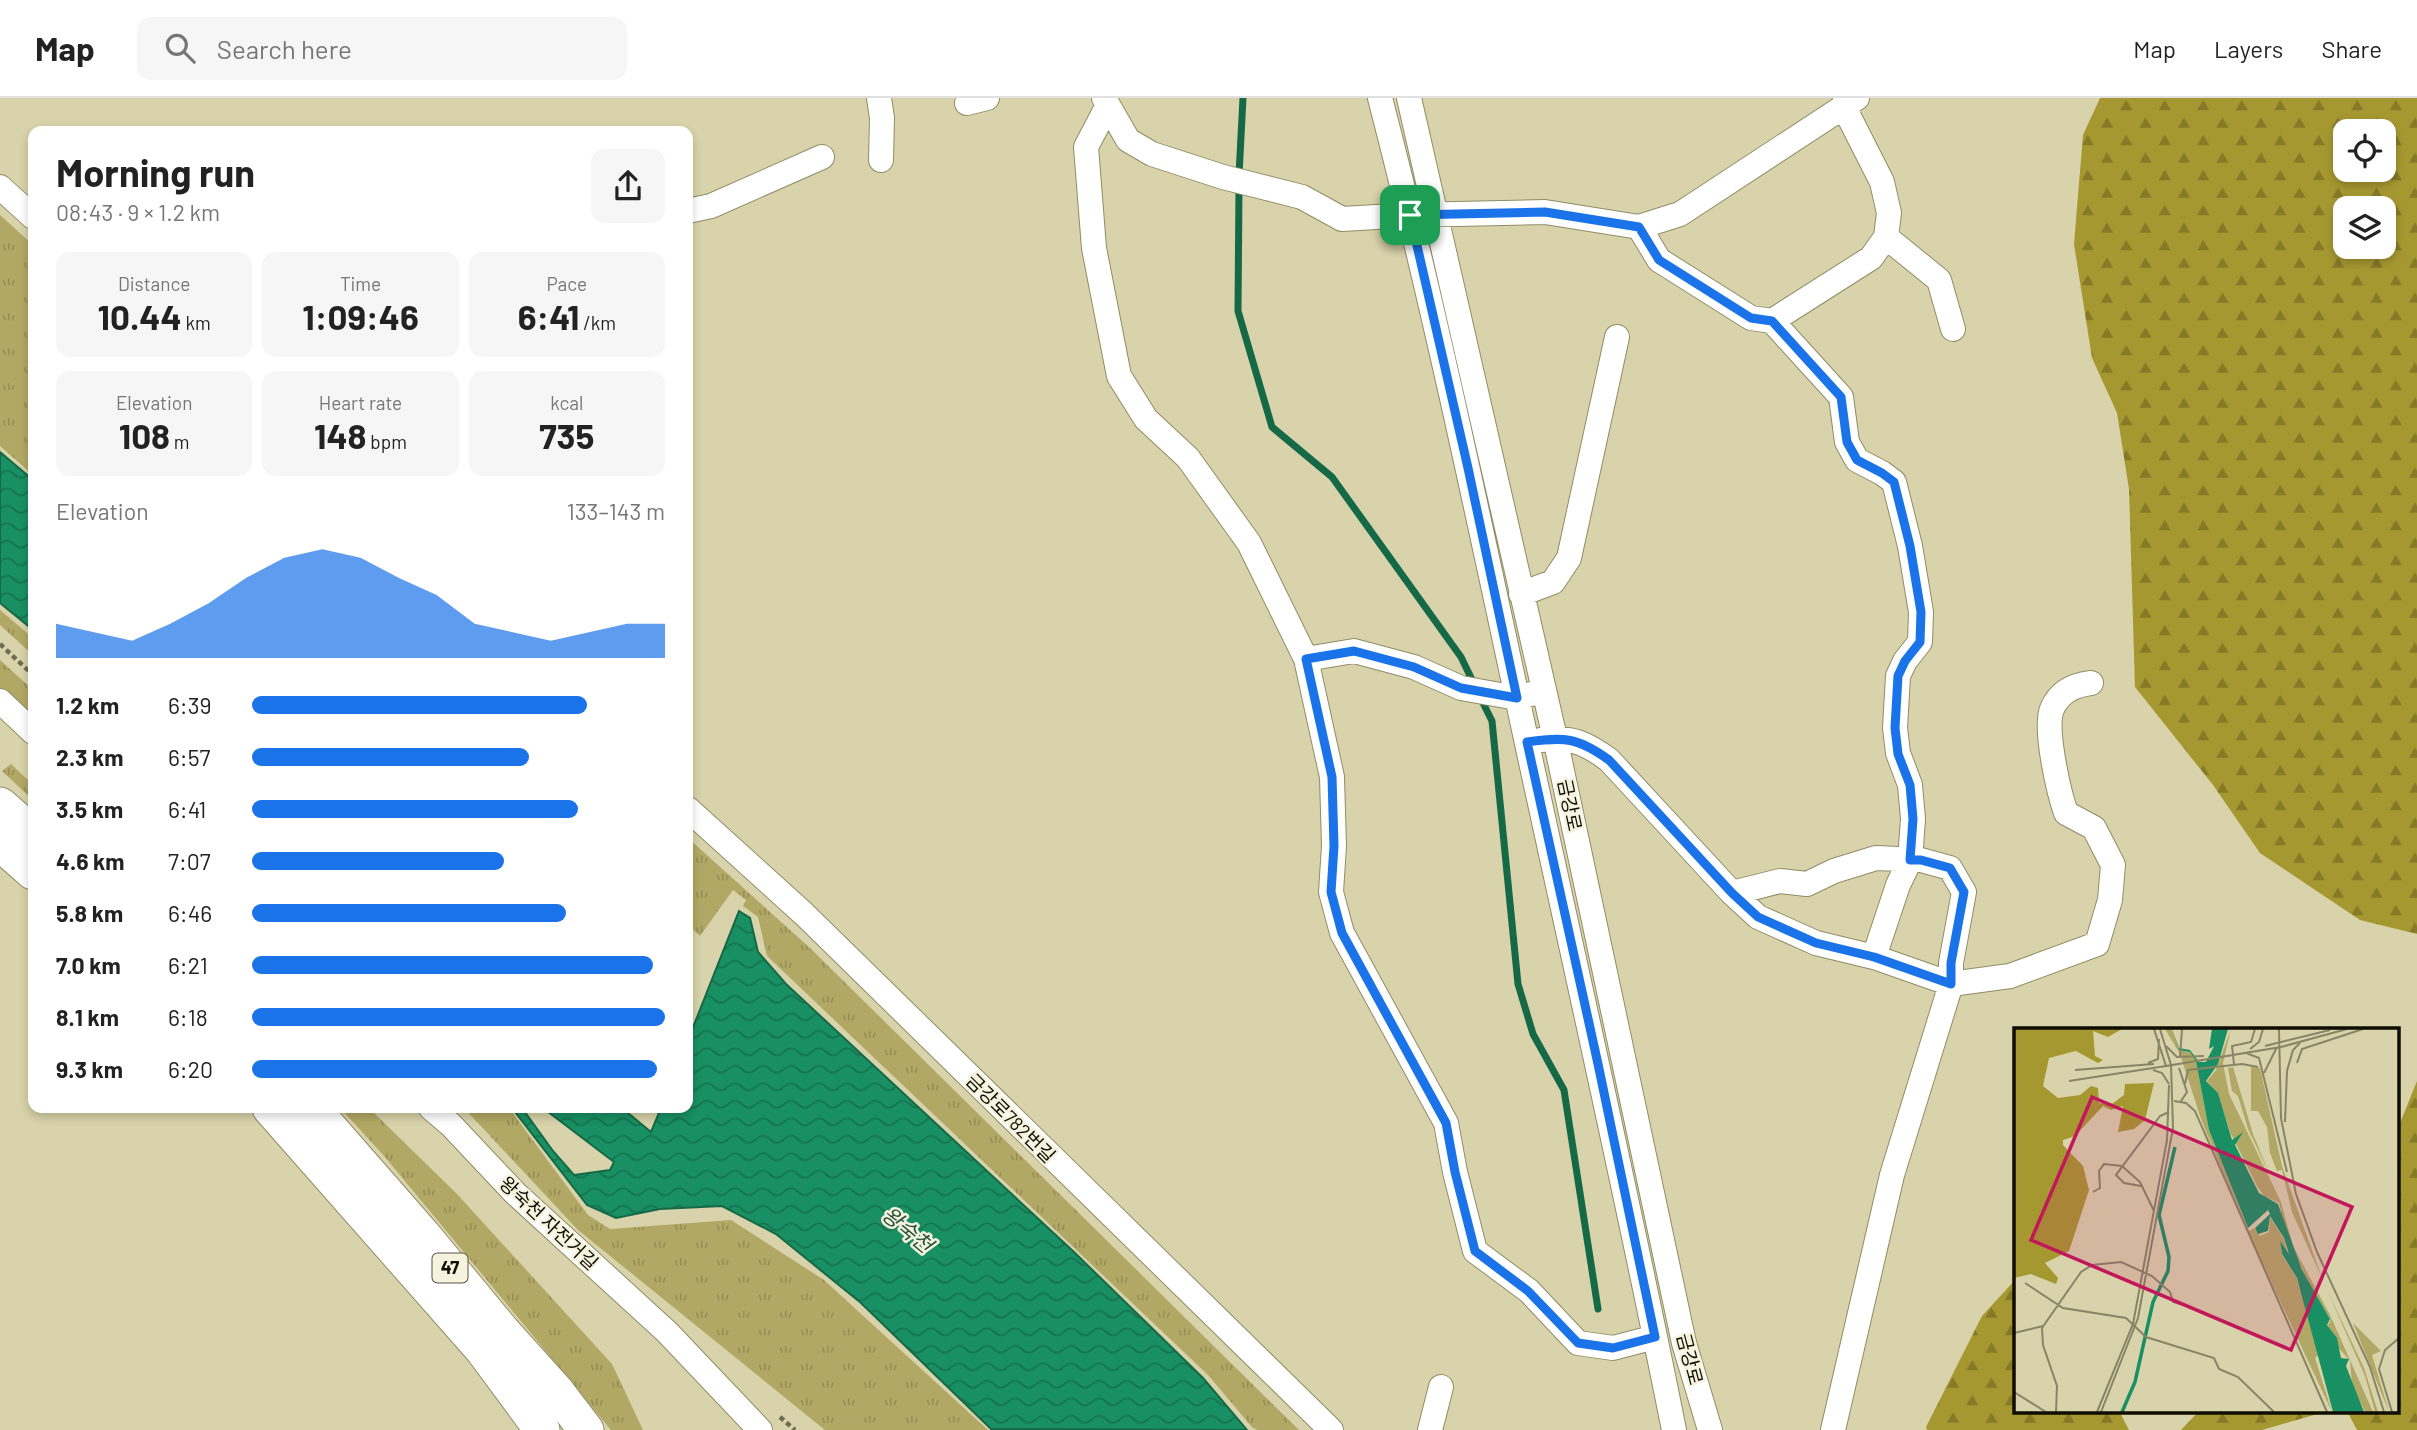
<!DOCTYPE html>
<html lang="en">
<head>
<meta charset="utf-8">
<style>
  body { margin:0; font-family:Barlow,"Noto Sans KR",sans-serif; background:#f6f6f6; color:#222; height:100vh; display:flex; flex-direction:column; font-size:26px; white-space:nowrap }
  * { box-sizing:border-box; margin:0 }
  p { font-size:23px; color:#767676 }
  .icon { flex:none; width:38px; height:38px; fill:none; stroke:currentColor; stroke-width:2; stroke-linecap:round; stroke-linejoin:round }
  .map { position:relative; flex:1; overflow:hidden }
  .sheet { position:absolute; left:28px; top:28px; width:665px; height:987px; display:flex; flex-direction:column; background:#fff; border-radius:14px; box-shadow:0 4px 10px #0003 }
  .sheet>* { flex:none }
  .fabs { position:absolute; left:2333px; top:21px; display:grid; gap:14px }
  .fabs a { display:grid; place-items:center; width:63px; height:63px; border-radius:14px; background:#fff; box-shadow:0 4px 10px #0003; font-size:35px }
  .pin { position:absolute; display:grid; place-items:center; width:60px; height:60px; color:#fff; margin:-30px; border-radius:14px; box-shadow:0 4px 10px #0006 }
  .round { display:grid; place-items:center; flex:none; width:74px; height:74px; border-radius:14px; background:#f6f6f6 }
  .headline { display:flex; align-items:center; justify-content:space-between; height:119px; padding:0 28px }
  h1 { font-size:38px; font-weight:700; line-height:52px }
  .metrics { display:grid; grid-template-columns:repeat(3,1fr); gap:10px; height:119px; padding:7px 28px }
  .metrics div { display:grid; align-content:center; border-radius:14px; background:#f6f6f6; text-align:center }
  .metrics b { font-size:35px; font-weight:700 }
  .metrics small { font-size:19px; font-weight:400 }
  .metrics p { font-size:19px }
  .chart { height:196px; padding:14px 28px }
  .chart p { display:flex; justify-content:space-between }
  .chart svg { width:100%; height:126px; margin-top:7px; fill:#1a73e8; opacity:.7 }
  ul { padding:0 28px; list-style:none; font-size:23px }
  li { display:grid; grid-template-columns:112px 84px 1fr; align-items:center; height:52px }
  li i { height:18px; border-radius:9px; background:#1a73e8 }
  header { display:flex; align-items:center; gap:42px; box-sizing:border-box; height:98px; padding:0 35px; background:#fff; border-bottom:2px solid #e0e0e0 }
  header strong { font-size:33px }
  nav { display:flex; gap:38px; margin-inline-start:auto; font-size:24px }
  .search { width:490px; height:63px; background:#f6f6f6; display:flex; align-items:center; gap:18px; box-sizing:border-box; padding:0 24px; border-radius:14px; color:#767676; font-size:26px }
  .map>svg:first-child { display:block }
</style>
</head>
<body>
<header>
<strong>Map</strong>
<div class="search"><svg class="icon" aria-label="search" viewBox="0 0 24 24"><circle cx="10" cy="10" r="6"/><path d="M15 15l6 6"/></svg>Search here</div>
<nav><a>Map</a><a>Layers</a><a>Share</a></nav>
</header>
<div class="map">
<svg width="2417" height="1332" viewBox="0 0 2417 1332">
  <defs>
    <pattern id="grass-tufts" width="24" height="20" patternUnits="userSpaceOnUse" patternTransform="scale(1.75)"><rect width="24" height="20" fill="#b2a865"/><path d="M3 7l-1-3M5 7V3M7 7l1-3M15 17l-1-3M17 17v-4M19 17l1-3" fill="none" stroke="#988f56"/></pattern>
    <pattern id="forest-firs" width="22" height="20" patternUnits="userSpaceOnUse" patternTransform="scale(1.75)"><rect width="22" height="20" fill="#a69831"/><path d="M5 1l3.5 6h-7zM16 11l3.5 6h-7z" fill="#867a27"/></pattern>
    <pattern id="water-waves" width="16" height="10" patternUnits="userSpaceOnUse" patternTransform="scale(1.75)"><rect width="16" height="10" fill="#199063"/><path d="M0 5q4-4 8 0t8 0" fill="none" stroke="#15744f"/></pattern>
  </defs>
  <rect width="100%" height="100%" fill="#d8d3aa"/>
  <path fill="url(#grass-tufts)" d="M 0,117 L 33,147 L 33,377 L 0,348 Z
    M 0,512 L 33,540 L 33,557 L 0,527 Z
    M 0,562 L 33,592 L 33,625 L 0,594 Z
    M 11,666 L 33,687 L 33,702 L 2,673 Z
    M 688,740 L 810,850 L 1299,1332 L 1257,1332 L 1252,1329 L 1208,1277 L 767,858 L 758,819 L 743,808 L 746,802 L 733,792 L 700,838 L 688,827 Z
    M 340,1010 L 369,1010 L 457,1096 L 612,1266 L 643,1332 L 611,1332 L 385,1059 Z
    M 464,1010 L 509,1010 L 588,1117 L 610,1131 L 731,1122 L 824,1182 L 988,1332 L 825,1332 L 578,1132 Z"/>
  <path fill="url(#forest-firs)" fill-rule="evenodd" d="M 2100,0 L 2417,0 L 2417,836 L 2360,822 L 2260,755 L 2213,687 L 2135,589 L 2129,391 L 2117,315 L 2092,260 L 2074,146 L 2083,37 ZM 2384,33 L 2384,72 L 2345,72 L 2345,33 ZM 2384,110 L 2384,149 L 2345,149 L 2345,110 Z
    M 2417,983 L 2417,1332 L 2357,1332 L 2347,1313 L 2398,1313 L 2398,1030 Z
    M 2016,1181 L 2016,1313 L 2119,1313 L 2129,1332 L 1927,1332 L 1926,1329 L 1982,1218 Z
    M 2199,1313 L 2328,1313 L 2262,1332 L 2181,1332 Z"/>
  <path fill="url(#water-waves)" stroke="#166946" stroke-width="2" d="M 0,354 L 33,382 L 33,532 L 0,505 Z
    M 739,813 L 750,820 L 758,854 L 786,886 L 1074,1154 L 1203,1280 L 1247,1332 L 991,1331 L 861,1205 L 776,1136 L 722,1108 L 660,1111 L 616,1120 L 587,1107 L 512,1010 L 522,1010 L 553,1053 L 574,1077 L 610,1072 L 614,1064 L 543,1010 L 622,1010 L 651,1034 L 661,1010 L 688,1010 L 688,942 Z"/>
  <g fill="none" stroke-linecap="round" stroke-linejoin="round">
    <path stroke="#166946" stroke-width="7" d="M 1239,77 L 1243,0
      M 1239,89 L 1238,213 L 1272,329 L 1332,379 L 1461,559 L 1475,588
      M 1480,599 L 1492,623 L 1518,886 L 1533,936 L 1564,992 L 1598,1211"/>
    <g stroke="#918c65" stroke-width="26">
      <path id="minor" d="M 879,0 L 882,20 L 881,62
        M 1104,0 L 1128,42 L 1152,56 L 1223,79 L 1302,99 L 1342,121 L 1410,117 L 1545,114 L 1639,129 L 1680,116 L 1857,0
        M 1380,0 C 1435,212 1480,427 1526,641 C 1576,872 1628,1101 1674,1332
        M 1409,0 L 1555,640 L 1684,1245 L 1710,1332
        M 967,5 L 987,0
        M 1108,7 L 1086,49 L 1094,150 L 1119,278 L 1146,321 L 1188,360 L 1249,445 L 1306,561 L 1332,679 L 1334,748 L 1331,794 L 1342,835 L 1446,1025 L 1455,1074 L 1475,1153 L 1529,1193 L 1578,1245 L 1613,1250 L 1655,1239
        M 0,89 L 33,119
        M 688,113 L 711,108 L 822,59
        M 1639,129 L 1659,162 L 1751,220 L 1772,223 L 1841,299 L 1847,344 L 1857,362 L 1882,375 L 1894,384 L 1910,448 L 1921,514 L 1920,544 L 1905,563 L 1898,578 L 1895,630 L 1898,655 L 1910,687 L 1913,721 L 1910,762 L 1898,787 L 1874,859
        M 1886,139 L 1939,182 L 1953,231
        M 1772,223 L 1871,160 L 1886,139 L 1889,115 L 1882,84 L 1844,9 L 1845,0
        M 1521,496 L 1553,484 L 1569,460 L 1617,239
        M 1306,561 L 1354,553 L 1414,569 L 1461,590 L 1517,600 L 1531,596
        M 0,603 L 33,634
        M 1541,642 C 1571,638 1586,645 1609,662 L 1732,795 L 1758,819 L 1816,845 L 1874,859 L 1951,886 L 2010,878 L 2097,846 L 2110,802 L 2113,767 L 2094,730 L 2066,715 C 2059,695 2044,631 2052,611 C 2059,594 2074,587 2091,585
        M 688,711 L 804,816 L 1331,1332
        M 1732,795 L 1780,783 L 1807,786 L 1834,773 L 1876,760 L 1921,762 L 1950,770 L 1964,794 L 1951,865 L 1951,886 L 1892,1077 L 1833,1332
        M 431,1010 L 451,1027 L 515,1095 L 667,1234 L 760,1332
        M 1430,1332 L 1441,1289"/>
    </g>
    <g stroke="#918c65" stroke-width="37">
      <path id="highway" d="M 0,707 L 33,736
        M 0,745 L 33,774
        M 270,1010 L 483,1252 L 542,1332
        M 312,1010 L 423,1137 L 503,1234 L 557,1294 L 586,1332"/>
    </g>
    <path stroke="#706d53" stroke-width="4.5" stroke-dasharray="5 3.5" stroke-linecap="butt" d="M 0,546 L 33,577
      M 780,1319 L 795,1332"/>
    <use href="#minor" stroke="#fff" stroke-width="24"/>
    <use href="#highway" stroke="#fff" stroke-width="35"/>
  </g>
  <g fill="none" stroke-linecap="round" stroke-linejoin="round">
    <g stroke="#fff" stroke-width="14">
      <path id="route" d="M 1545,114 L 1639,129 L 1659,162 L 1751,220 L 1772,223 L 1841,299 L 1847,344 L 1857,362 L 1882,375 L 1894,384 L 1910,448 L 1921,514 L 1920,544 L 1905,563 L 1898,578 L 1895,630 L 1898,656 L 1910,687 L 1913,721 L 1910,762 L 1921,762 L 1950,770 L 1964,794 L 1951,865 L 1951,886 L 1874,859 L 1816,845 L 1758,819 L 1732,795 L 1609,662 C 1577,639 1565,639 1527,644 L 1598,966 L 1655,1239 L 1613,1250 L 1578,1245 L 1528,1193 L 1475,1153 L 1455,1074 L 1446,1025 L 1342,835 L 1331,794 L 1334,748 L 1332,679 L 1306,561 L 1354,553 L 1414,569 L 1461,590 L 1517,600 L 1468,370 L 1410,117 Z"/>
    </g>
    <use href="#route" stroke="#1a73e8" stroke-width="9"/>
  </g>
  <g text-anchor="middle" stroke-width="5" stroke-linejoin="round" paint-order="stroke">
    <rect fill="#f5f3de" stroke="#545244" stroke-width="2" x="432.5" y="1155.5" width="35" height="29" rx="5"/>
    <g font-size="18" font-weight="bold" fill="#0f0d02">
      <text x="450" y="1176">47</text>
    </g>
    <g font-size="19" fill="#0f0d02" stroke="#f5f3de">
      <text transform="translate(1570 707) rotate(78)" y="7">금강로</text>
      <text transform="translate(1011 1020) rotate(45)" y="7">금강로782번길</text>
      <text transform="translate(549 1125) rotate(43)" y="7">왕숙천 자전거길</text>
      <text transform="translate(1690 1261) rotate(75)" y="7">금강로</text>
    </g>
    <g font-size="21" font-style="italic" fill="#26523d" stroke="#f5f3de">
      <text transform="translate(907 1132) rotate(40)" y="7">왕숙천</text>
    </g>
  </g>
  <g transform="translate(2014 930)">
    <rect width="385" height="385" fill="#d8d3aa"/>
    <path d="M 151,1 L 158,1 L 165,22 L 176,24 L 182,33 L 195,102 L 235,203 L 240,200 L 246,208 L 255,204 L 256,189 L 270,211 L 274,226 L 266,213 L 268,227 L 282,249 L 296,290 L 306,325 L 301,330 L 318,384 L 229,194 L 187,91 L 166,26 ZM 217,1 L 209,35 L 215,66 L 267,174 L 279,218 L 316,287 L 359,384 L 351,384 L 338,356 L 336,333 L 323,318 L 314,297 L 317,292 L 290,246 L 270,196 L 265,175 L 250,168 L 243,158 L 216,104 L 204,66 L 193,53 L 202,42 ZM 219,39 L 239,106 L 255,145 L 234,101 L 224,68 L 218,63 L 214,40 ZM 237,39 L 246,40 L 268,138 L 308,250 L 278,184 L 268,142 L 263,143 L 256,125 L 253,99 L 244,83 L 237,83 ZM 313,262 L 350,340 L 364,384 L 361,384 L 351,348 ZM 339,295 L 367,323 L 358,327 L 375,384 Z" fill="#b2a865"/>
    <path d="M 0,1 L 108,1 L 94,9 L 79,3 L 81,28 L 89,32 L 84,35 L 62,23 L 35,30 L 29,58 L 44,70 L 66,67 L 77,58 L 84,60 L 85,75 L 98,76 L 110,67 L 111,56 L 140,55 L 131,92 L 120,101 L 104,104 L 109,78 L 97,82 L 89,78 L 61,108 L 49,112 L 49,117 L 69,138 L 75,162 L 55,223 L 31,235 L 44,250 L 42,256 L 17,246 L 0,250 Z" fill="#a69831"/>
    <path d="M 158,1 L 165,20 L 176,22 L 185,34 L 192,34 L 200,18 L 195,21 L 198,1 L 214,1 L 204,36 L 192,53 L 204,65 L 218,112 L 229,104 L 221,117 L 245,165 L 264,176 L 288,242 L 316,291 L 313,297 L 323,310 L 327,330 L 335,331 L 332,338 L 350,384 L 319,384 L 283,250 L 268,226 L 266,213 L 275,226 L 270,210 L 256,188 L 254,203 L 244,206 L 241,200 L 256,186 L 254,182 L 234,200 L 195,102 L 182,33 L 176,24 L 165,22 Z" fill="#199063"/>
    <path fill="none" stroke="#199063" stroke-width="3.5" d="M 108,384 L 121,354 L 139,274 L 154,243 L 155,229 L 145,187 L 161,119"/>
    <path fill="none" stroke="#888467" stroke-width="2" d="M 140,1 L 152,38 L 267,19 L 333,1M 146,1 L 157,37M 265,1 L 267,90 L 282,166 L 303,224 L 356,339 L 370,384M 152,18 L 163,29 L 190,28M 251,18 L 316,2M 236,21 L 245,14 L 249,1M 232,25 L 245,30 L 273,144M 166,29 L 168,1M 134,35 L 144,31 L 145,11M 283,35 L 288,21 L 349,1M 220,36 L 218,18 L 237,14 L 241,1M 165,40 L 173,64 L 167,73M 61,42 L 140,36M 139,42 L 148,45 L 155,56M 250,45 L 263,19M 55,53 L 152,38M 171,56 L 174,42 L 228,36 L 244,39M 160,73 L 172,75 L 181,83 L 313,384M 271,94 L 273,43 L 279,22 L 286,15M 127,158 L 110,155 L 102,147 L 146,88 L 155,84M 79,164 L 86,160 L 85,143 L 90,136 L 108,138 L 126,154 L 140,183M 11,255 L 49,280 L 112,290 L 132,309 L 200,330 L 205,341 L 224,349 L 260,384M 0,305 L 29,298M 0,364 L 32,384M 42,384 L 43,358 L 29,317 L 28,300 L 67,244 L 78,237 L 107,234 L 138,248 L 156,264 L 159,274 L 173,278M 83,384 L 119,296 L 153,112 L 155,57M 87,384 L 124,290 L 159,100 L 157,37M 378,384 L 365,341 L 371,322 L 385,310"/>
    <path fill="#c2185b" fill-opacity="0.15" stroke="#c2185b" stroke-width="3.5" d="M 78,69 L 338,179 L 277,322 L 17,212 Z"/>
    <rect width="385" height="385" fill="none" stroke="#0f0d02" stroke-width="3.5"/>
  </g>
</svg>
<div class="fabs">
<a><svg class="icon" aria-label="locate" viewBox="0 0 24 24"><circle cx="12" cy="12" r="6"/><path d="M12 2v4M12 18v4M2 12h4M18 12h4"/></svg></a>
<a><svg class="icon" aria-label="layers" viewBox="0 0 24 24"><path d="M12 4l9 5-9 5-9-5zM3 14l9 5 9-5"/></svg></a>
</div>
<div class="pin" style="left:1410px;top:117px;background:#1e9e55"><svg class="icon" aria-label="arrive" viewBox="0 0 24 24"><path d="M6 21V4h12l-3 4 3 4H6"/></svg></div>
<section class="sheet">
<div class="headline"><div><h1>Morning run</h1><p>08:43 · 9 × 1.2 km</p></div><a class="round"><svg class="icon" aria-label="share" viewBox="0 0 24 24"><path d="M12 15V3M7 8l5-5 5 5M5 13v7h14v-7"/></svg></a></div>
<div class="metrics">
<div><p>Distance</p><b>10.44<small> km</small></b></div>
<div><p>Time</p><b>1:09:46</b></div>
<div><p>Pace</p><b>6:41<small> /km</small></b></div>
</div>
<div class="metrics">
<div><p>Elevation</p><b>108<small> m</small></b></div>
<div><p>Heart rate</p><b>148<small> bpm</small></b></div>
<div><p>kcal</p><b>735</b></div>
</div>
<div class="chart"><p><span>Elevation</span>133–143 m</p>
<svg viewBox="0 0 160 44" preserveAspectRatio="none"><path d="M0 44V32L10 35L20 38L30 32L40 25L50 16L60 9L70 6L80 9L90 16L100 22L110 32L120 35L130 38L140 35L150 32L160 32V44z"/></svg>
</div>
<ul>
<li><b>1.2 km</b>6:39<i style="width:81%"></i></li>
<li><b>2.3 km</b>6:57<i style="width:67%"></i></li>
<li><b>3.5 km</b>6:41<i style="width:79%"></i></li>
<li><b>4.6 km</b>7:07<i style="width:61%"></i></li>
<li><b>5.8 km</b>6:46<i style="width:76%"></i></li>
<li><b>7.0 km</b>6:21<i style="width:97%"></i></li>
<li><b>8.1 km</b>6:18<i style="width:100%"></i></li>
<li><b>9.3 km</b>6:20<i style="width:98%"></i></li>
</ul>
</section>
</div>
</body>
</html>
